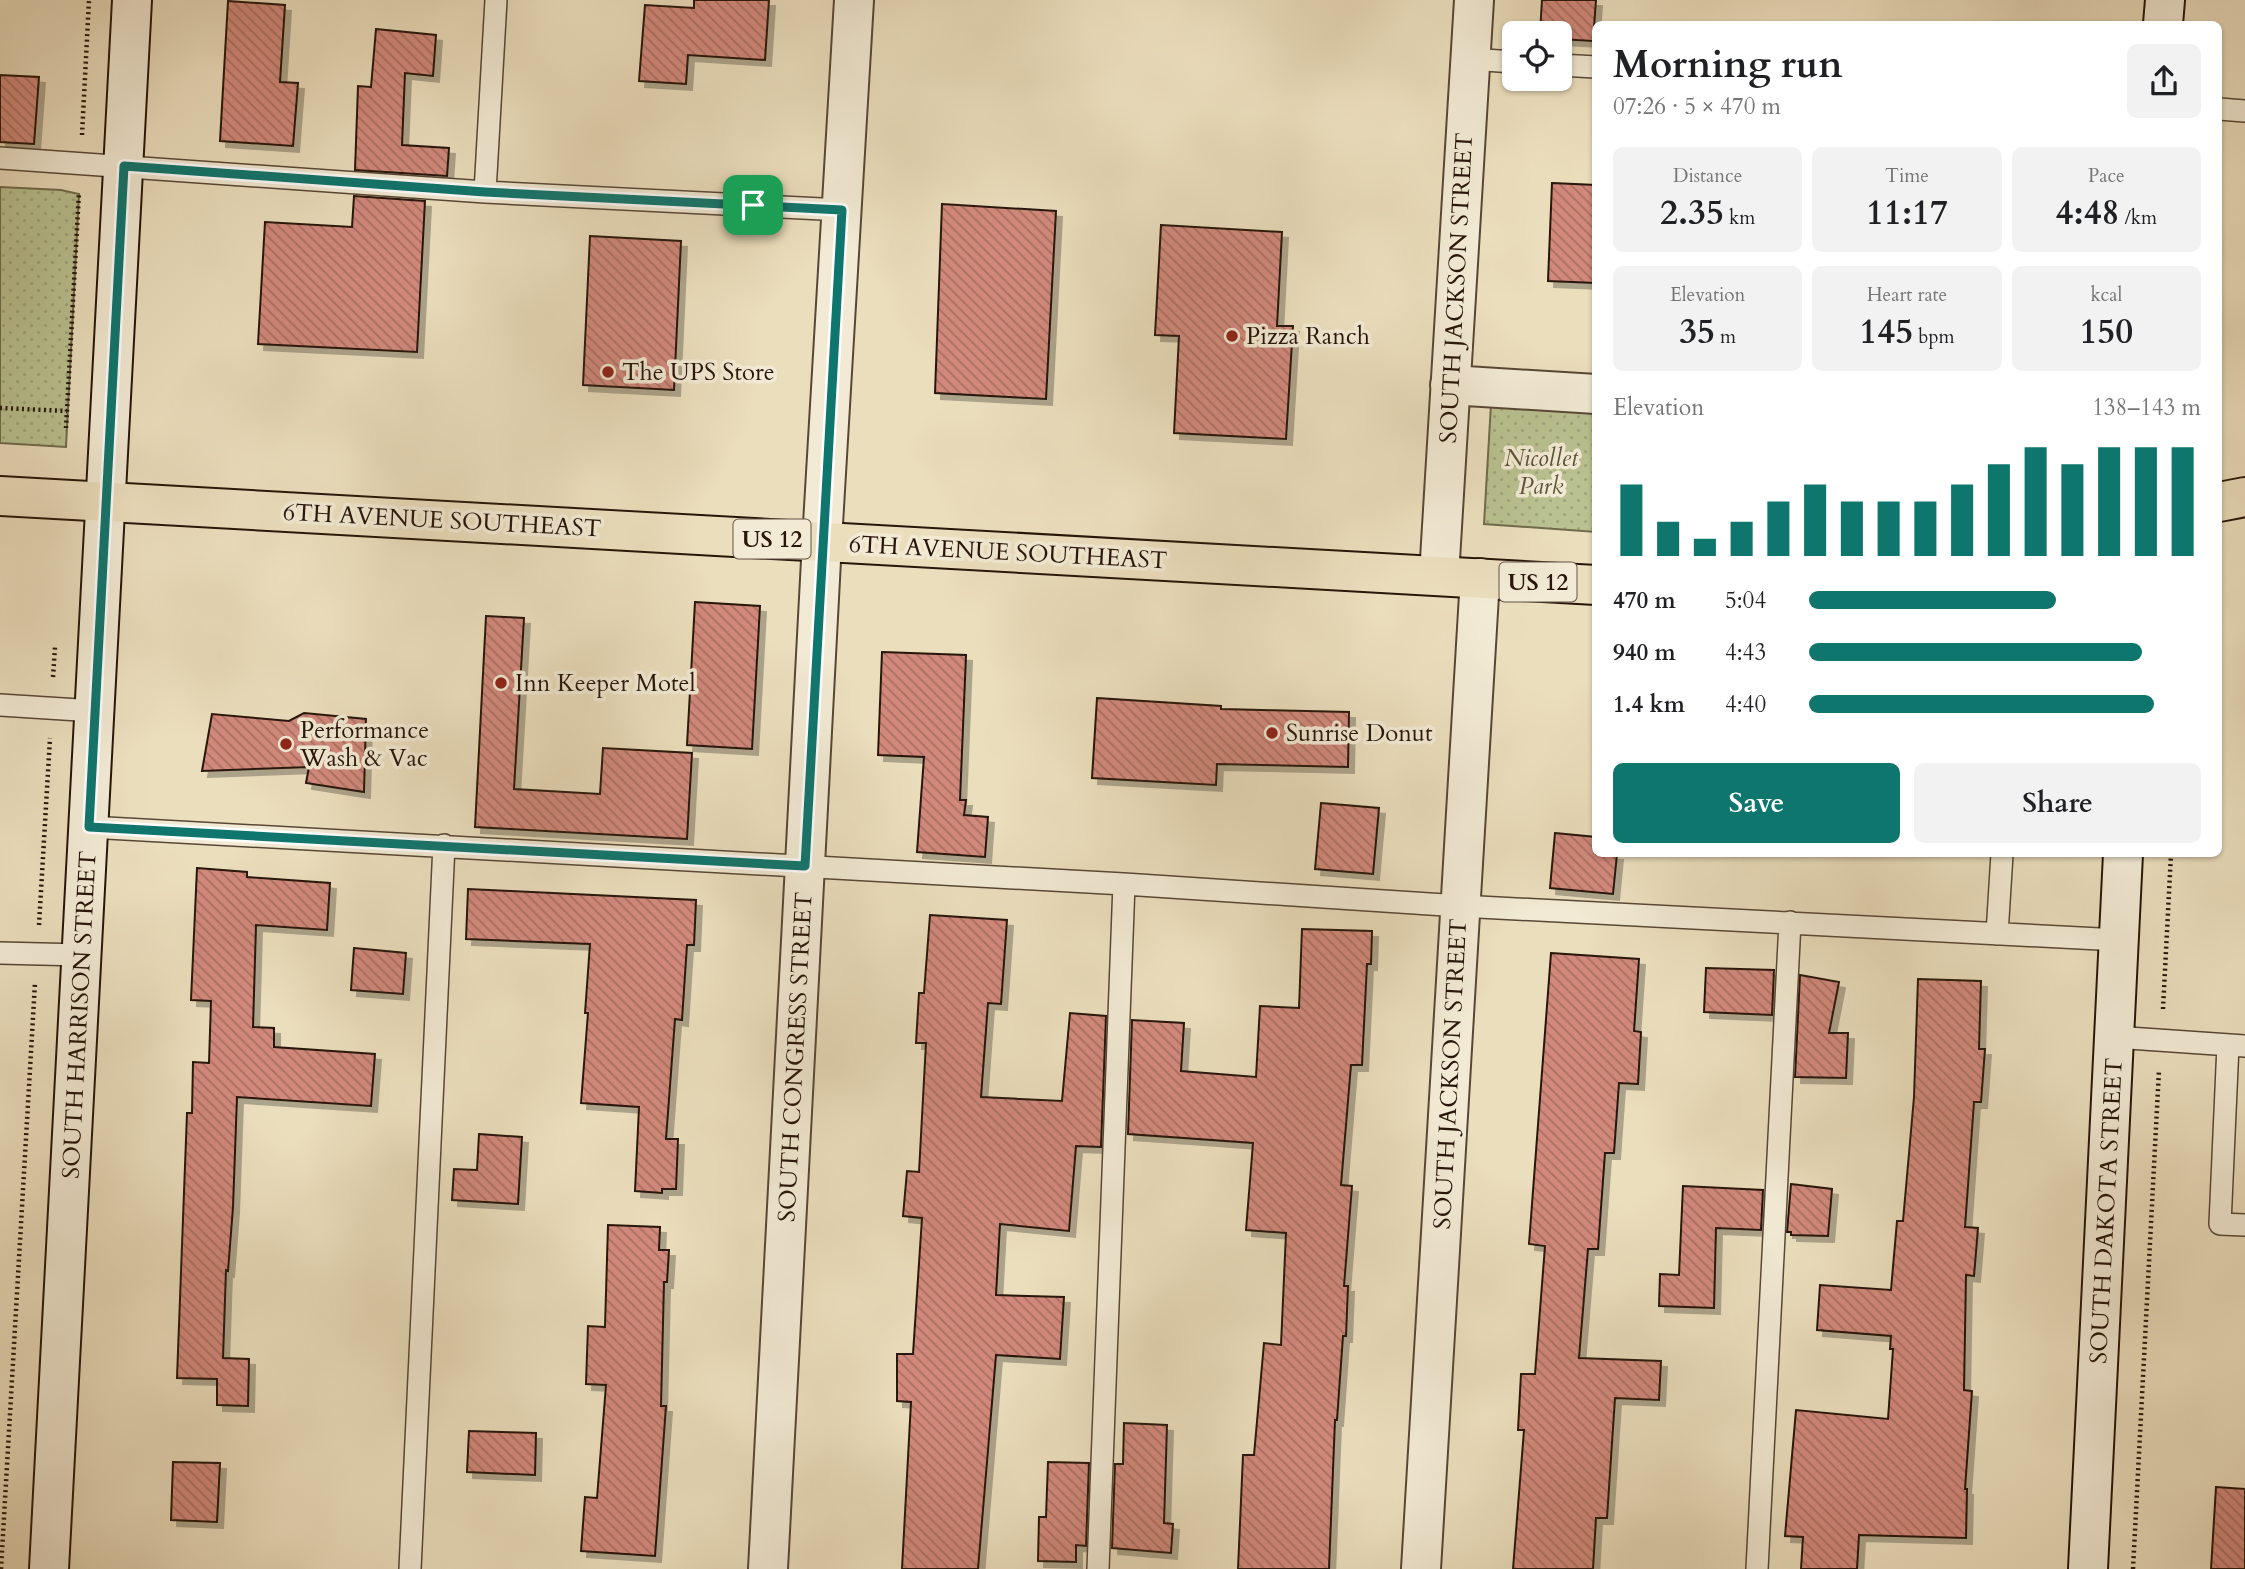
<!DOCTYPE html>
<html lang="en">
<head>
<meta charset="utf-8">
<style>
  body { margin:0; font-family:Cardo,serif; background:#f2f2f2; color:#202124; height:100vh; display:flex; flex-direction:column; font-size:26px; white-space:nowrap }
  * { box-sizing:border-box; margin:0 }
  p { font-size:23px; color:#757577 }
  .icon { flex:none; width:38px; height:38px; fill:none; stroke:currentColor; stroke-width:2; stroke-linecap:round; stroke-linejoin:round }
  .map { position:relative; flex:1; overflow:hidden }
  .sheet { position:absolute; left:1592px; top:21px; width:630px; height:836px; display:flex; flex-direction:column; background:#fff; border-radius:10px; box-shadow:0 2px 5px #0004 }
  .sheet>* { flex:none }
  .tools { position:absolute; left:1502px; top:21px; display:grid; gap:14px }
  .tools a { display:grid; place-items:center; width:70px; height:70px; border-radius:10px; background:#fff; box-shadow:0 2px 5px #0004; font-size:35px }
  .pin { position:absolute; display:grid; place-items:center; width:60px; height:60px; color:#fff; margin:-30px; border-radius:14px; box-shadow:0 4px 10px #0006 }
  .round { display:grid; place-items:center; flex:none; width:74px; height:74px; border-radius:10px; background:#f2f2f2 }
  .head { display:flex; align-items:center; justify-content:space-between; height:119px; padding:0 21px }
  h1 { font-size:38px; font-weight:600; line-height:52px }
  .metrics { display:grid; grid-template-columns:repeat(3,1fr); gap:10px; height:119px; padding:7px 21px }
  .metrics div { display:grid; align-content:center; border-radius:10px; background:#f2f2f2; text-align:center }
  .metrics b { font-size:35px; font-weight:600 }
  .metrics small { font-size:19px; font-weight:400 }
  .metrics p { font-size:19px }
  .chart { height:196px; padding:14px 21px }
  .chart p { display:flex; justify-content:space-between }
  .chart svg { width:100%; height:126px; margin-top:7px; stroke:#0f766e; stroke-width:6 }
  .action { display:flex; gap:14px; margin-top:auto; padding:14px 21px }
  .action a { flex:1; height:80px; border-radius:10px; background:#0f766e; color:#fff; font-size:28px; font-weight:600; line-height:80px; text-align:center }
  .action a+a { background:#f2f2f2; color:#202124 }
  ul { padding:0 21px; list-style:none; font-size:23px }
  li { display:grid; grid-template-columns:112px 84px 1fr; align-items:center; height:52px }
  li i { height:18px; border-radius:9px; background:#0f766e }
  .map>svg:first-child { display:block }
</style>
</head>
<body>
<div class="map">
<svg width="2245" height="1569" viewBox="0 0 2245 1569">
  <defs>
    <pattern id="grass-dots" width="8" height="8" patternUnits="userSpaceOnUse" patternTransform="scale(1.75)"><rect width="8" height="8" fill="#b9c190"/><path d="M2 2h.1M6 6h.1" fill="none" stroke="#9fa57b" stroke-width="1.8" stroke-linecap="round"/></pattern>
    <pattern id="building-back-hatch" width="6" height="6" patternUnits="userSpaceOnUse" patternTransform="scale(1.75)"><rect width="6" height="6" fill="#d2897b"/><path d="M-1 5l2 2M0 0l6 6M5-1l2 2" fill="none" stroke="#aa6f63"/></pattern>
    <filter id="shadow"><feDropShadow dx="6" dy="6" stdDeviation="0" flood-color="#0004"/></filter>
  </defs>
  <rect width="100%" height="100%" fill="#ebdebd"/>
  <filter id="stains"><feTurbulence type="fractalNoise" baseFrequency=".00286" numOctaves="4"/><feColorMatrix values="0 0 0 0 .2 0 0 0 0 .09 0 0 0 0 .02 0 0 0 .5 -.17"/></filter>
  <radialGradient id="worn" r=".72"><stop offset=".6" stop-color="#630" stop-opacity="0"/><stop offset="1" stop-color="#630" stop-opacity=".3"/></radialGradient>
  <path fill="url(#grass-dots)" stroke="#706b4c" stroke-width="2" d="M 0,187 L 61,190 L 79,194 L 66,447 L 0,443 Z
    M 1492,387 L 1596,394 L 1596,532 L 1484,524 Z"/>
  <path fill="url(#building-back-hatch)" stroke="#271509" stroke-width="2" filter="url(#shadow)" d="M 694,0 L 769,0 L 765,60 L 688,55 L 686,84 L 639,81 L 645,5 L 694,8 Z
    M 1542,0 L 1596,0 L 1593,41 L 1559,39 L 1559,33 L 1540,33 Z
    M 228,1 L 285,5 L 280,82 L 298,83 L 293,146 L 220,141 Z
    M 376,29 L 436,35 L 433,76 L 405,73 L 402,145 L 449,148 L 447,176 L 355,170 L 358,86 L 371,87 Z
    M 0,75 L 39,77 L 34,144 L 0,142 Z
    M 1552,183 L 1596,185 L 1596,283 L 1548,281 Z
    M 354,196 L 425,201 L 417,352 L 258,344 L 265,222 L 352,227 Z
    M 942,204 L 1056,211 L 1046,399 L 935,393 Z
    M 1161,225 L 1282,232 L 1277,326 L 1293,326 L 1286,439 L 1174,433 L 1179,336 L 1155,335 Z
    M 590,236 L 681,241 L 674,390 L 583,385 Z
    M 695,602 L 760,606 L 752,749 L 687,745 Z
    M 486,616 L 524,618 L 514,789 L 600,794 L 603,748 L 692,753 L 687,839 L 475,827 Z
    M 882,652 L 966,655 L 960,800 L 966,800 L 964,815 L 988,817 L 985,857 L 917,852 L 924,757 L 878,755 Z
    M 1097,698 L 1221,706 L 1221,709 L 1349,712 L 1348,767 L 1217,764 L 1216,785 L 1092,778 Z
    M 304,713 L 366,719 L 364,792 L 306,783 L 309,767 L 202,771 L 212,714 L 289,721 Z
    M 1321,803 L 1379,808 L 1373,874 L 1315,869 Z
    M 1555,833 L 1596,837 L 1596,854 L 1617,854 L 1613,894 L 1550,888 Z
    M 197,868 L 247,872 L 247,877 L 330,883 L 327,930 L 256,925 L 253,1027 L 274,1028 L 274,1047 L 375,1054 L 371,1106 L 237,1097 L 233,1207 L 228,1271 L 226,1270 L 223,1358 L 249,1359 L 248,1406 L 217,1405 L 217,1379 L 177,1378 L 187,1113 L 192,1113 L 193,1062 L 209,1063 L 211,1001 L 191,1000 Z
    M 468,889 L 696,900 L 694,945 L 687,945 L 682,1020 L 675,1019 L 666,1139 L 678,1139 L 676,1189 L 662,1189 L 662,1193 L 635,1191 L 639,1107 L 581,1103 L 588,1013 L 585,1013 L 590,944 L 466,939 Z
    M 930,915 L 1007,920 L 1001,1004 L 988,1003 L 981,1097 L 1062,1101 L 1070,1013 L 1106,1016 L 1101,1147 L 1076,1146 L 1069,1231 L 1000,1224 L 996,1295 L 1064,1297 L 1060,1359 L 996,1355 L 978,1569 L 902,1569 L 911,1402 L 897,1401 L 897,1354 L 913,1354 L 922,1218 L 903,1216 L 907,1171 L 919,1172 L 926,1043 L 916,1043 L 919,993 L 924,993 Z
    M 1302,929 L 1372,931 L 1371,964 L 1367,964 L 1362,1065 L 1351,1065 L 1341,1185 L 1352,1186 L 1344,1286 L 1348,1286 L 1346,1336 L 1343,1336 L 1337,1420 L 1335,1420 L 1329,1569 L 1238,1569 L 1243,1455 L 1254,1455 L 1264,1343 L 1281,1345 L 1286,1233 L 1246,1230 L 1253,1143 L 1128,1134 L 1132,1020 L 1184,1023 L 1181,1071 L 1256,1077 L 1260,1006 L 1299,1008 Z
    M 354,948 L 406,953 L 403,994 L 351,990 Z
    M 1551,953 L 1639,959 L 1634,1031 L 1641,1032 L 1638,1084 L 1619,1083 L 1614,1153 L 1605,1153 L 1598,1249 L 1588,1249 L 1579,1358 L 1661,1361 L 1659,1400 L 1615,1398 L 1607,1518 L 1596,1518 L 1593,1569 L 1513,1569 L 1524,1430 L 1518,1430 L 1521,1374 L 1535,1374 L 1545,1246 L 1529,1244 Z
    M 1706,968 L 1774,970 L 1772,1015 L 1704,1012 Z
    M 1800,975 L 1839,982 L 1829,1033 L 1848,1033 L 1846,1078 L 1795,1077 Z
    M 1918,979 L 1981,981 L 1979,1049 L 1985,1049 L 1981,1102 L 1974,1102 L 1965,1227 L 1978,1228 L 1974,1276 L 1966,1275 L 1964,1390 L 1972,1391 L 1965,1489 L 1967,1489 L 1966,1538 L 1859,1535 L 1857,1569 L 1801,1569 L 1803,1537 L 1785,1536 L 1796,1410 L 1888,1419 L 1893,1349 L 1890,1349 L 1891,1336 L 1817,1330 L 1820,1285 L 1891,1290 L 1897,1221 L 1903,1221 L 1914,1097 Z
    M 479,1134 L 522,1137 L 518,1204 L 452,1200 L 454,1169 L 477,1170 Z
    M 1791,1184 L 1832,1189 L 1828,1236 L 1791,1235 L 1791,1232 L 1787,1232 Z
    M 1683,1186 L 1763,1190 L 1761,1230 L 1716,1228 L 1714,1308 L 1659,1306 L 1660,1274 L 1679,1275 Z
    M 608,1225 L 660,1227 L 659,1250 L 669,1250 L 667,1282 L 664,1282 L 661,1406 L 666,1406 L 655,1556 L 581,1551 L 585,1497 L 597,1498 L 606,1385 L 586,1384 L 588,1326 L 605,1327 Z
    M 1124,1423 L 1167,1425 L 1164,1523 L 1173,1524 L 1171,1553 L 1112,1548 L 1115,1464 L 1123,1464 Z
    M 469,1431 L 536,1433 L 535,1475 L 467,1472 Z
    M 173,1462 L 220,1463 L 217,1522 L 171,1520 Z
    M 1048,1462 L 1089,1463 L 1086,1546 L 1076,1545 L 1076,1562 L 1038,1561 L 1039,1517 L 1046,1517 Z
    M 2216,1487 L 2245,1489 L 2245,1569 L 2211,1569 Z"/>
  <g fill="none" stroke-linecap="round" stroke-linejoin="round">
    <g stroke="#584736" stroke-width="24">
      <path id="lane" d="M 1470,59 L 1514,62
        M 1559,65 L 1596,67
        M 2219,109 L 2245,111
        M 0,158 L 485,192 L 842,210
        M 485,192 L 496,0
        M 0,705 L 95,711
        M 89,827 L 1124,884 L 1460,906 L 2119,940
        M 1997,934 L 2002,854
        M 0,953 L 82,955
        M 2114,1037 L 2245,1046
        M 2228,1045 L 2220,1224 L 2245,1225
        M 410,1569 L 444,845
        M 1098,1569 L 1124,884
        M 1757,1569 L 1790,922"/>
    </g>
    <g stroke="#584736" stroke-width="42">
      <path id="street" d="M 1450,385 L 1596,394
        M 1439,576 L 1474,0
        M 768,1569 L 822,541 L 854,0
        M 1421,1569 L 1480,578"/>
    </g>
    <g stroke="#271509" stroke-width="42">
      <path id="secondary" d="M 2163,24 L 2165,0
        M 49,1569 L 132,0
        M 2088,1569 L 2123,854"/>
    </g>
    <g stroke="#271509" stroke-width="42">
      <path id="highway" d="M 0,496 L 1596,585
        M 2219,502 L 2245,497"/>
    </g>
    <path stroke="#271509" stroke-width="4.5" stroke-dasharray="2 3.5" stroke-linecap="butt" d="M 82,135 L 89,0
      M 0,408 L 67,411
      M 66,428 L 79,192
      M 53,677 L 55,647
      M 39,925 L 50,738
      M 2163,1009 L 2171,854
      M 1,1569 L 35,983
      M 2133,1569 L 2159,1070"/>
    <use href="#lane" stroke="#f2ead4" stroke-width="21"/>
    <use href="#street" stroke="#f2ead4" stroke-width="38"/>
    <use href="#secondary" stroke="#f2ead4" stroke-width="38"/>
    <use href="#highway" stroke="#ebdebd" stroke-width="38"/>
  </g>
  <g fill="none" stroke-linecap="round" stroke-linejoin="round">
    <g stroke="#fff" stroke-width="14">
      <path id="route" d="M 124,166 L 485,192 L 842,210 L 805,866 L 89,827 Z"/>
    </g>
    <use href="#route" stroke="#0f766e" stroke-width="9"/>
  </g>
  <g fill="#8f2418" stroke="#f2ead4" stroke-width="2.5">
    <circle cx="1232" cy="336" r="7"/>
    <circle cx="608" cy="372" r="7"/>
    <circle cx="501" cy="683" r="7"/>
    <circle cx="1272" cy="733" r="7"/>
    <circle cx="286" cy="744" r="7"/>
  </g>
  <g text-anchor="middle" stroke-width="7" stroke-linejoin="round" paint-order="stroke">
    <g fill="#f2ead4" stroke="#645546" stroke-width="2">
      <rect x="733.5" y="519.5" width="77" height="39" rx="5"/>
      <rect x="1499.5" y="562.5" width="77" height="39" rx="5"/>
    </g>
    <g font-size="23" font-weight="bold" fill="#271509">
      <text x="772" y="547">US 12</text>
      <text x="1538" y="590">US 12</text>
    </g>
    <g font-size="24" fill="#271509" stroke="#f2ead4">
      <text transform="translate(1456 288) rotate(-87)" y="8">SOUTH JACKSON STREET</text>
      <text transform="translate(442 520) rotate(3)" y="8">6TH AVENUE SOUTHEAST</text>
      <text transform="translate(1008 552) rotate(3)" y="8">6TH AVENUE SOUTHEAST</text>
      <text transform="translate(79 1015) rotate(-87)" y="8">SOUTH HARRISON STREET</text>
      <text transform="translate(795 1057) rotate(-87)" y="8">SOUTH CONGRESS STREET</text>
      <text transform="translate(1450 1074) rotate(-87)" y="8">SOUTH JACKSON STREET</text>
      <text transform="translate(2106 1211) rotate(-87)" y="8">SOUTH DAKOTA STREET</text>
    </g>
    <g font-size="24" fill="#271509" stroke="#f2ead4" text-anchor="start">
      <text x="1246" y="344">Pizza Ranch</text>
      <text x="622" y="380">The UPS Store</text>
      <text x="515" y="691">Inn Keeper Motel</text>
      <text x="300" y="738">Performance<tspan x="300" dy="28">Wash &amp; Vac</tspan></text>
      <text x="1286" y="741">Sunrise Donut</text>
    </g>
    <g font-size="24" font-style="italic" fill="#5a5138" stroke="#f2ead4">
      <text x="1541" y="466">Nicollet<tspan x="1541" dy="28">Park</tspan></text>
    </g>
  </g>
  <rect width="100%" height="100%" filter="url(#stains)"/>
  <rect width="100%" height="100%" fill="url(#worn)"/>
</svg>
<div class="tools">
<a><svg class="icon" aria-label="locate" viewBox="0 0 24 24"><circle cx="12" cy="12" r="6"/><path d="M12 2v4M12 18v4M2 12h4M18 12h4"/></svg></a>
</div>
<div class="pin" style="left:753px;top:205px;background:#1e9e55"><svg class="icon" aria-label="arrive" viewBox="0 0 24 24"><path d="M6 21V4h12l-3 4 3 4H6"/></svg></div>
<section class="sheet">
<div class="head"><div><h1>Morning run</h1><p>07:26 · 5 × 470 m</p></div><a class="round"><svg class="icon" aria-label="share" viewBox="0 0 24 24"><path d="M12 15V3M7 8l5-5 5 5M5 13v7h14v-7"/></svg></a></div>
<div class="metrics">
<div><p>Distance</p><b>2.35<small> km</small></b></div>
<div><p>Time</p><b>11:17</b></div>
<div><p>Pace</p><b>4:48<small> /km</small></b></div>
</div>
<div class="metrics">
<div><p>Elevation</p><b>35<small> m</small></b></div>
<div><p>Heart rate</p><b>145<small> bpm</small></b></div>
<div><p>kcal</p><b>150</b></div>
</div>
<div class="chart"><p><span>Elevation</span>138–143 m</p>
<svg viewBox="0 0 160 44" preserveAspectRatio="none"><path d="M5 44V19M15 44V32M25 44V38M35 44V32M45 44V25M55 44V19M65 44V25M75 44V25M85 44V25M95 44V19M105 44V12M115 44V6M125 44V12M135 44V6M145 44V6M155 44V6"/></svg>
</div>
<ul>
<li><b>470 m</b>5:04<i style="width:63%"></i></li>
<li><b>940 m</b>4:43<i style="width:85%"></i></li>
<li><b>1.4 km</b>4:40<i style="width:88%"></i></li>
</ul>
<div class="action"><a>Save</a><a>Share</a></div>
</section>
</div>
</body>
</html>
